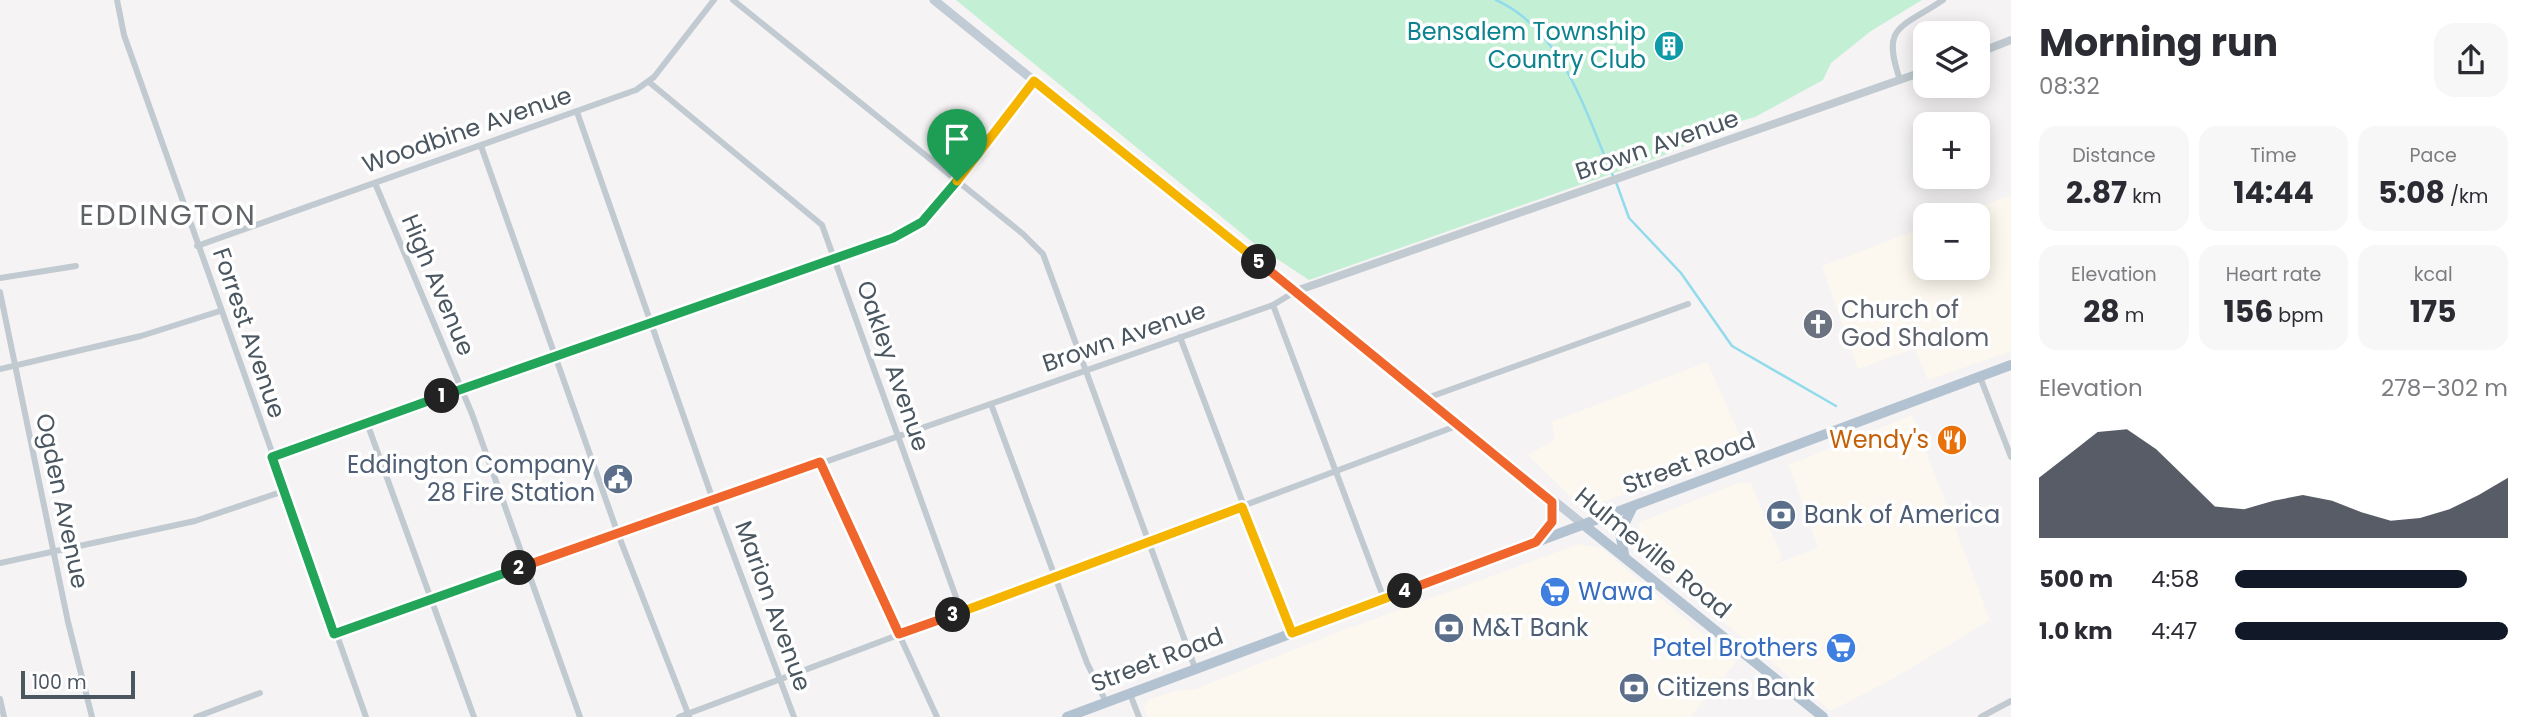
<!DOCTYPE html>
<html lang="en">
<head>
<meta charset="utf-8">
<style>
  body { margin:0; font-family:Poppins,sans-serif; background:#f7f7f7; color:#2b2b33; height:100vh; display:flex; flex-direction:column; font-size:26px; white-space:nowrap }
  * { box-sizing:border-box; margin:0 }
  p { font-size:23px; color:#7c7c81 }
  .icon { flex:none; width:38px; height:38px; fill:none; stroke:currentColor; stroke-width:2; stroke-linecap:round; stroke-linejoin:round }
  .map { position:relative; flex:1; overflow:hidden }
  .drawer { display:flex; flex-direction:column; background:#fff; width:525px }
  .drawer>* { flex:none }
  .tools { position:absolute; left:1913px; top:21px; display:grid; gap:14px }
  .tools a { display:grid; place-items:center; width:77px; height:77px; border-radius:14px; background:#fff; box-shadow:0 4px 18px #0003; font-size:35px }
  .scale { position:absolute; left:21px; bottom:18px; width:114px; box-sizing:border-box; padding-left:7px; border:4px solid #4a5660; border-top:0; font-size:19px; line-height:24px; white-space:nowrap; color:#4a5660; -webkit-text-stroke:5px #fff; paint-order:stroke }
  .pin { position:absolute; display:grid; place-items:center; width:60px; height:60px; color:#fff; margin:-72px -30px; border-radius:50% 50% 50% 0; rotate:-45deg; box-shadow:0 0 7px #0007 }
  .pin .icon { rotate:45deg }
  .km { position:absolute; width:35px; height:35px; margin:-18px; border-radius:50%; background:#222; color:#fff; font-size:19px; line-height:35px; text-align:center }
  .round { display:grid; place-items:center; flex:none; width:74px; height:74px; border-radius:21px; background:#f7f7f7 }
  .head { display:flex; align-items:center; justify-content:space-between; height:119px; padding:0 28px }
  h1 { font-size:38px; font-weight:700; line-height:52px }
  .stats { display:grid; grid-template-columns:repeat(3,1fr); gap:10px; height:119px; padding:7px 28px }
  .stats div { display:grid; align-content:center; border-radius:18px; background:#f7f7f7; text-align:center }
  .stats b { font-size:30px; font-weight:700 }
  .stats small { font-size:19px; font-weight:400 }
  .stats p { font-size:19px }
  .chart { height:196px; padding:14px 28px }
  .chart p { display:flex; justify-content:space-between }
  .chart svg { width:100%; height:126px; margin-top:7px; fill:#111827; opacity:.7 }
  ul { padding:0 28px; list-style:none; font-size:23px }
  li { display:grid; grid-template-columns:112px 84px 1fr; align-items:center; height:52px }
  li i { height:18px; border-radius:9px; background:#111827 }
  main { display:flex; flex:1; min-height:0 }
  .map>svg:first-child { display:block }
</style>
</head>
<body>
<main>
<div class="map">
<svg width="2011" height="717" viewBox="0 0 2011 717">
  <rect width="100%" height="100%" fill="#f5f3f3"/>
  <path fill="#fdf8ef" d="M 2011,195 L 2011,351 L 1928,380 L 1915,348 L 1858,369 L 1822,266 L 1925,227 L 1925,268 L 1978,268 L 1978,215 L 1957,215 Z
    M 1707,362 L 1746,449 L 1595,505 L 1571,497 L 1528,455 L 1555,439 L 1552,422 Z
    M 1912,415 L 1990,620 L 1894,678 L 1831,711 L 1719,618 L 1736,597 L 1716,613 L 1646,559 L 1638,550 L 1640,522 L 1738,483 L 1751,483 L 1782,558 L 1775,564 L 1818,548 L 1789,465 Z
    M 1579,544 L 1601,548 L 1736,662 L 1690,717 L 1147,717 L 1144,708 L 1148,700 L 1175,691 L 1196,689 L 1344,630 Z"/>
  <path fill="#c3f0d4" d="M 956,0 L 1922,0 L 1871,31 L 1831,63 L 1823,80 L 1755,117 L 1741,121 L 1726,114 L 1705,137 L 1662,156 L 1309,280 L 1256,245 Z"/>
  <g fill="none" stroke-linecap="round" stroke-linejoin="round">
    <path stroke="#92dbec" stroke-width="2.5" d="M 1496,0 C 1563,30 1586,114 1613,176
      M 1616,182 L 1629,218 L 1681,273 L 1732,346 L 1836,406"/>
    <path stroke="#c1cad1" stroke-width="6" d="M 117,0 L 124,35 L 366,717
      M 733,0 L 1023,234 L 1043,254 L 1195,668
      M 1900,80 C 1881,25 1900,29 1943,0
      M 649,82 L 822,225 L 961,611
      M 577,112 L 713,500 L 794,717
      M 481,146 L 618,534 L 689,716
      M 375,183 L 472,414 L 580,717
      M 197,246 L 636,90 L 654,77 L 714,0
      M 0,278 L 76,266
      M 0,292 L 68,622 L 92,717
      M 1273,305 L 1384,599
      M 1180,337 L 1292,633
      M 0,369 L 141,336 L 220,311
      M 1980,377 L 2011,457
      M 1427,398 L 1688,304
      M 991,404 L 1087,663 L 1106,702
      M 367,423 L 474,717
      M 272,457 L 908,231 L 928,216 L 1034,81
      M 820,462 L 937,717
      M 0,563 L 195,521 L 284,491
      M 334,634 L 1273,305 L 1296,291
      M 1130,694 L 1139,717
      M 0,699 L 4,717
      M 196,717 L 260,693
      M 679,717 L 1459,425
      M 1981,717 L 2011,701"/>
    <path stroke="#c1cad1" stroke-width="8" d="M 1978,53 L 2011,40
      M 1296,291 L 1925,71"/>
    <path stroke="#c1cbd5" stroke-width="9" d="M 934,0 L 1584,525"/>
    <path stroke="#b3c2d0" stroke-width="10" d="M 1584,525 L 1823,717
      M 1538,540 L 1554,517 L 1549,497
      M 1624,554 L 1620,533 L 1633,506
      M 1067,717 L 2011,365"/>
  </g>
  <g fill="none" stroke-linecap="round" stroke-linejoin="round">
    <g stroke="#fff" stroke-width="14">
      <path id="split-1" d="M 442,396 L 893,238 L 922,222 L 957,181"/>
    </g>
    <g stroke="#fff" stroke-width="14">
      <path id="split-2" d="M 442,396 L 272,457 L 334,634 L 519,568"/>
    </g>
    <g stroke="#fff" stroke-width="14">
      <path id="split-3" d="M 519,568 L 820,462 L 899,634 L 953,615"/>
    </g>
    <g stroke="#fff" stroke-width="14">
      <path id="split-4" d="M 953,615 L 1242,507 L 1292,633 L 1405,591"/>
    </g>
    <g stroke="#fff" stroke-width="14">
      <path id="split-5" d="M 1259,262 L 1552,502 L 1552,522 L 1536,542 L 1405,591"/>
    </g>
    <g stroke="#fff" stroke-width="14">
      <path id="split-6" d="M 957,181 L 1034,81 L 1259,262"/>
    </g>
    <use href="#split-1" stroke="#22a559" stroke-width="9"/>
    <use href="#split-2" stroke="#22a559" stroke-width="9"/>
    <use href="#split-3" stroke="#f0652b" stroke-width="9"/>
    <use href="#split-4" stroke="#f5b400" stroke-width="9"/>
    <use href="#split-5" stroke="#f0652b" stroke-width="9"/>
    <use href="#split-6" stroke="#f5b400" stroke-width="9"/>
  </g>
  <defs>
    <g id="building-disc" transform="scale(1.575)"><circle r="9.5" fill="#0f9aa8" stroke="#fff"/><path d="M-4-6H4V6H1V3H-1V6H-4ZM-2.5-4.3h1.7v1.8h-1.7ZM.8-4.3h1.7v1.8H.8ZM-2.5-1h1.7V.8h-1.7ZM.8-1h1.7V.8H.8Z" fill="#fff"/></g>
    <g id="church-disc" transform="scale(1.575)"><circle r="9.5" fill="#6b7280" stroke="#fff"/><path d="M-1.2-6h2.4v3.5h3.3v2.4h-3.3V6h-2.4V-.1h-3.3v-2.4h3.3Z" fill="#fff"/></g>
    <g id="restaurant-disc" transform="scale(1.575)"><circle r="9.5" fill="#e8710a" stroke="#fff"/><path d="M-5-6h1v4h1v-4h1v4h1v-4h1v5L-1.5 .5V6h-2V.5L-5-1ZM5-6V6H3V1.5H1.5Q1.5-4 5-6Z" fill="#fff"/></g>
    <g id="civic-disc" transform="scale(1.575)"><circle r="9.5" fill="#5c6f8a" stroke="#fff"/><path d="M-.6-6.5H3V-4.5H.6V-3L4-1V1h2V6H-6V1h2V-1L-.6-3ZM-1.2 2.5V6h2.4V2.5Z" fill="#fff"/></g>
    <g id="bank-disc" transform="scale(1.575)"><circle r="9.5" fill="#5c6f8a" stroke="#fff"/><path d="M-6-4H6V4H-6ZM0-2.3a2.3 2.3 0 1 0 0 4.6a2.3 2.3 0 1 0 0-4.6Z" fill="#fff"/></g>
    <g id="supermarket-disc" transform="scale(1.575)"><circle r="9.5" fill="#3f7fe0" stroke="#fff"/><path d="M-6-5.5h2.5l.6 2H6L4.5 2H-2.5L-4.4-4H-6ZM-1.5 3.2a1.3 1.3 0 1 0 .1 0ZM3 3.2a1.3 1.3 0 1 0 .1 0Z" fill="#fff"/></g>
  </defs>
  <g fill-rule="evenodd">
    <use href="#building-disc" x="1669" y="46"/>
    <use href="#church-disc" x="1818" y="324"/>
    <use href="#restaurant-disc" x="1952" y="440"/>
    <use href="#civic-disc" x="618" y="479"/>
    <use href="#bank-disc" x="1781" y="515"/>
    <use href="#supermarket-disc" x="1555" y="592"/>
    <use href="#bank-disc" x="1449" y="628"/>
    <use href="#supermarket-disc" x="1841" y="648"/>
    <use href="#bank-disc" x="1634" y="688"/>
  </g>
  <g text-anchor="middle" stroke-width="7" stroke-linejoin="round" paint-order="stroke">
    <g font-size="24" fill="#0d838f" stroke="#fff" text-anchor="end">
      <text x="1646" y="40">Bensalem Township<tspan x="1646" dy="28">Country Club</tspan></text>
    </g>
    <g font-size="24" fill="#4a5660" stroke="#fff">
      <text transform="translate(467 130) rotate(-19)" y="8">Woodbine Avenue</text>
      <text transform="translate(1657 145) rotate(-19)" y="8">Brown Avenue</text>
      <text transform="translate(438 285) rotate(67)" y="8">High Avenue</text>
      <text transform="translate(249 333) rotate(71)" y="8">Forrest Avenue</text>
      <text transform="translate(1124 337) rotate(-19)" y="8">Brown Avenue</text>
      <text transform="translate(893 366) rotate(71)" y="8">Oakley Avenue</text>
      <text transform="translate(1689 463) rotate(-20)" y="8">Street Road</text>
      <text transform="translate(62 501) rotate(78)" y="8">Ogden Avenue</text>
      <text transform="translate(1653 553) rotate(39)" y="8">Hulmeville Road</text>
      <text transform="translate(773 606) rotate(70)" y="8">Marion Avenue</text>
      <text transform="translate(1157 660) rotate(-21)" y="8">Street Road</text>
    </g>
    <g font-size="24" fill="#5b616d" stroke="#fff" text-anchor="start">
      <text x="1841" y="318">Church of<tspan x="1841" dy="28">God Shalom</tspan></text>
    </g>
    <g font-size="24" fill="#c56008" stroke="#fff" text-anchor="end">
      <text x="1929" y="448">Wendy's</text>
    </g>
    <g font-size="24" fill="#4e5e75" stroke="#fff" text-anchor="start">
      <text x="595" y="473" text-anchor="end">Eddington Company<tspan x="595" dy="28">28 Fire Station</tspan></text>
      <text x="1804" y="523">Bank of America</text>
      <text x="1472" y="636">M&amp;T Bank</text>
      <text x="1657" y="696">Citizens Bank</text>
    </g>
    <g font-size="24" fill="#366cbe" stroke="#fff" text-anchor="start">
      <text x="1578" y="600">Wawa</text>
      <text x="1818" y="656" text-anchor="end">Patel Brothers</text>
    </g>
    <g font-size="28" letter-spacing="2" fill="#5f6367" stroke="#fff">
      <text x="168" y="225">EDDINGTON</text>
    </g>
  </g>
</svg>
<div class="tools">
<a><svg class="icon" aria-label="layers" viewBox="0 0 24 24"><path d="M12 4l9 5-9 5-9-5zM3 14l9 5 9-5"/></svg></a>
<a>+</a>
<a>−</a>
</div>
<div class="scale">100 m</div>
<div class="pin" style="left:957px;top:181px;background:#1e9e55"><svg class="icon" aria-label="arrive" viewBox="0 0 24 24"><path d="M6 21V4h12l-3 4 3 4H6"/></svg></div>
<b class="km" style="left:442px;top:396px">1</b>
<b class="km" style="left:519px;top:568px">2</b>
<b class="km" style="left:953px;top:615px">3</b>
<b class="km" style="left:1405px;top:591px">4</b>
<b class="km" style="left:1259px;top:262px">5</b>
</div>
<section class="drawer">
<div class="head"><div><h1>Morning run</h1><p>08:32</p></div><a class="round"><svg class="icon" aria-label="share" viewBox="0 0 24 24"><path d="M12 15V3M7 8l5-5 5 5M5 13v7h14v-7"/></svg></a></div>
<div class="stats">
<div><p>Distance</p><b>2.87<small> km</small></b></div>
<div><p>Time</p><b>14:44</b></div>
<div><p>Pace</p><b>5:08<small> /km</small></b></div>
</div>
<div class="stats">
<div><p>Elevation</p><b>28<small> m</small></b></div>
<div><p>Heart rate</p><b>156<small> bpm</small></b></div>
<div><p>kcal</p><b>175</b></div>
</div>
<div class="chart"><p><span>Elevation</span>278–302 m</p>
<svg viewBox="0 0 160 44" preserveAspectRatio="none"><path d="M0 44V23L10 15L20 7L30 6L40 13L50 23L60 33L70 34L80 31L90 29L100 31L110 35L120 38L130 37L140 34L150 29L160 23V44z"/></svg>
</div>
<ul>
<li><b>500 m</b>4:58<i style="width:85%"></i></li>
<li><b>1.0 km</b>4:47<i style="width:100%"></i></li>
</ul>
</section>
</main>
</body>
</html>
